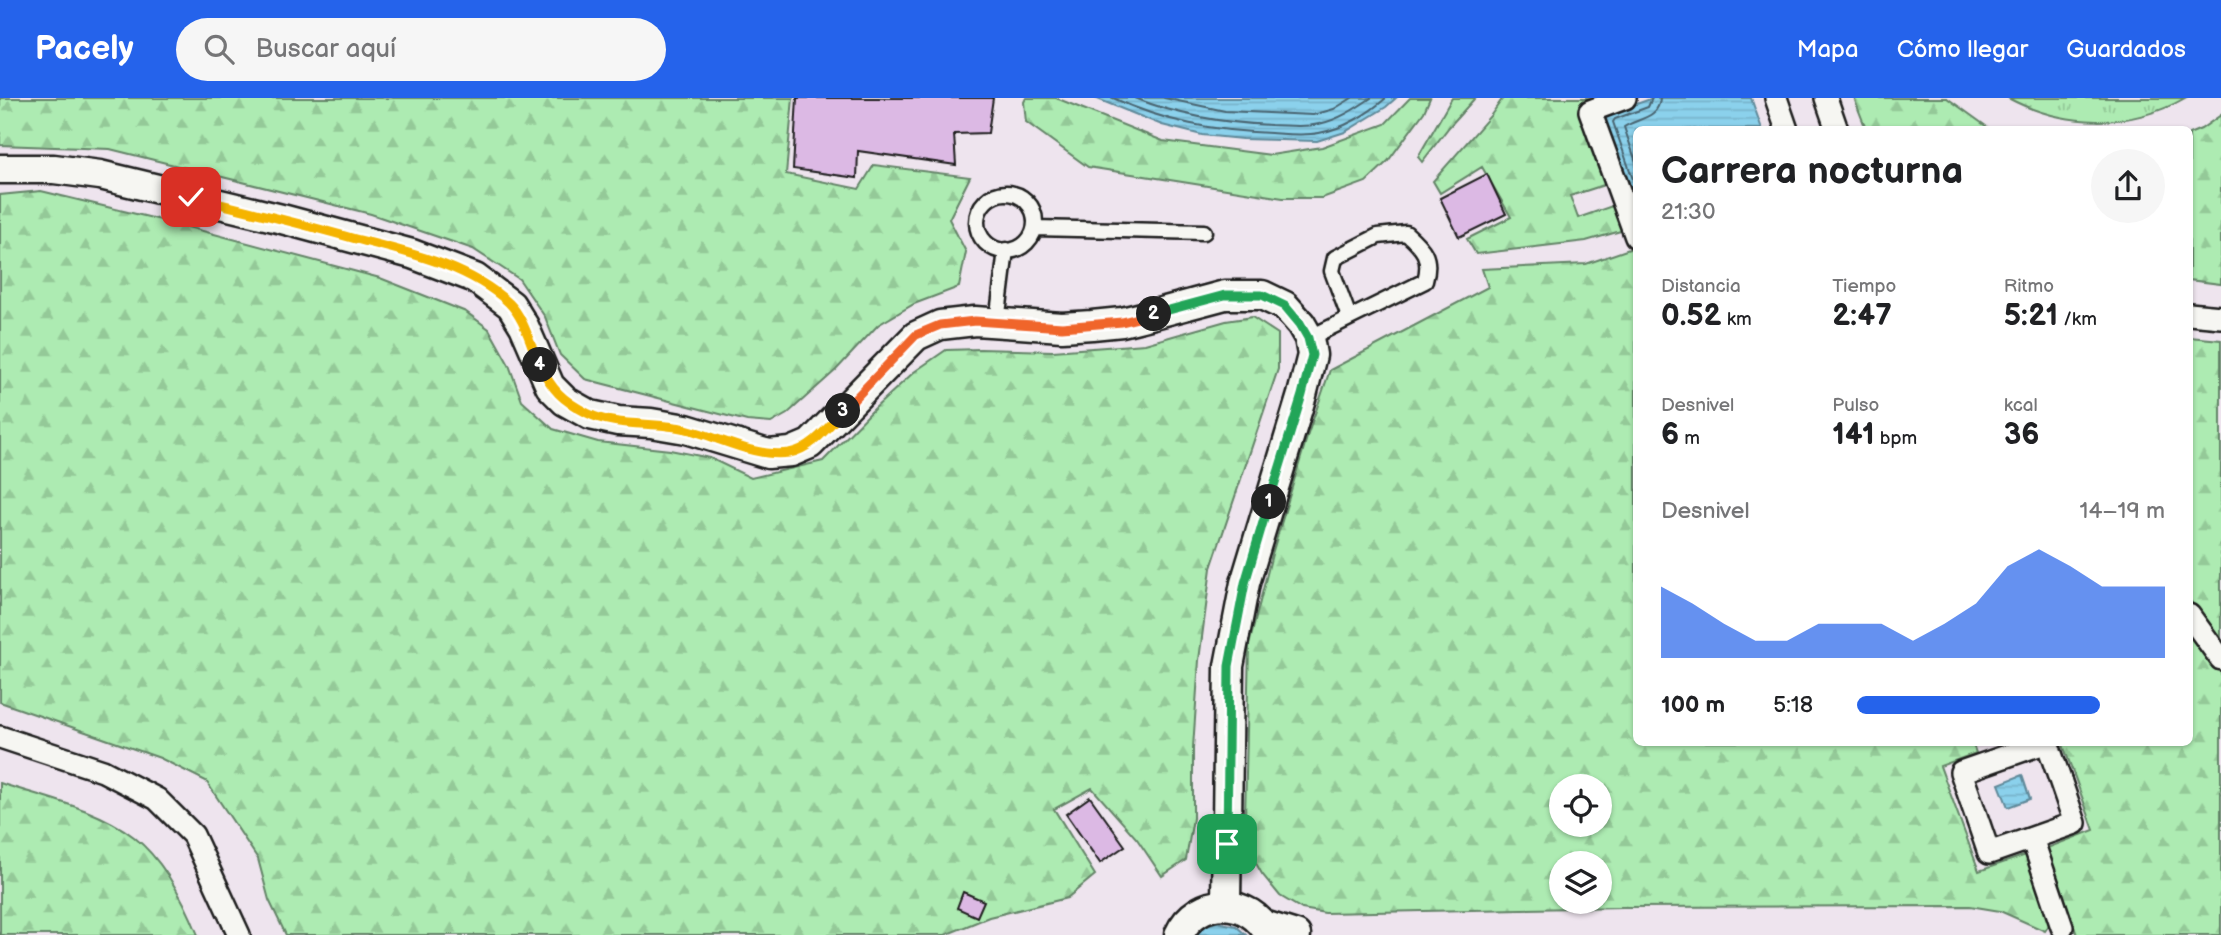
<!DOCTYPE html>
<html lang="es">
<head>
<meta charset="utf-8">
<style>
  body { margin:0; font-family:"Balsamiq Sans",sans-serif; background:#f6f6f6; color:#202124; height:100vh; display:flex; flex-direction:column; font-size:26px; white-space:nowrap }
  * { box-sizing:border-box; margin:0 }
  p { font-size:23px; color:#757577 }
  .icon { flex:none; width:38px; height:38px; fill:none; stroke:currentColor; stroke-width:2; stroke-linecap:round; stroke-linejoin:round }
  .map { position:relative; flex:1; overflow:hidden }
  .panel { position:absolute; left:1633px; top:28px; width:560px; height:620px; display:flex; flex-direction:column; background:#fff; border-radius:10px; box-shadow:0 2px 5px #0004 }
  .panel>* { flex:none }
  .buttons { position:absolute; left:1549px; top:676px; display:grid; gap:14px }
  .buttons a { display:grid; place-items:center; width:63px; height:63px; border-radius:50%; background:#fff; box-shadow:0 2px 5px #0004; font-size:35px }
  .pin { position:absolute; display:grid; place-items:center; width:60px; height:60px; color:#fff; margin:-30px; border-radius:14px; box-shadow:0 4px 10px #0006 }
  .km { position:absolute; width:35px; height:35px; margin:-18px; border-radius:50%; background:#222; color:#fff; font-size:19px; line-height:35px; text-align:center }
  .round { display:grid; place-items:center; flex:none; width:74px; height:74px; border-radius:37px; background:#f6f6f6 }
  .head { display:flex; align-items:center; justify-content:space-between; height:119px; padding:0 28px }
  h1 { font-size:38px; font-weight:700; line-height:52px }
  .stats { display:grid; grid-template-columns:repeat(3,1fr); gap:10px; height:119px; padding:7px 28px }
  .stats div { display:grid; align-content:center }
  .stats b { font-size:30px; font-weight:700 }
  .stats small { font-size:19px; font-weight:400 }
  .stats p { font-size:19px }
  .chart { height:196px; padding:14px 28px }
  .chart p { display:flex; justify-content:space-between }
  .chart svg { width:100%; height:126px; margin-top:7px; fill:#2563eb; opacity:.7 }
  ul { padding:0 28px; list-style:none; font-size:23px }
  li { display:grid; grid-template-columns:112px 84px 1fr; align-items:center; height:52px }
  li i { height:18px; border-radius:9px; background:#2563eb }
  header { display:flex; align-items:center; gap:42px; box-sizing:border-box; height:98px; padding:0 35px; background:#2563eb; color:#fff }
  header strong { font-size:33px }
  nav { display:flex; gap:38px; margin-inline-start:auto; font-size:24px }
  .search { width:490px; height:63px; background:#f6f6f6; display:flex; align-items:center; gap:18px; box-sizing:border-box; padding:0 24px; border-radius:38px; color:#757577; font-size:26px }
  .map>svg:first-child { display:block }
</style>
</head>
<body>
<header>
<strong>Pacely</strong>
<div class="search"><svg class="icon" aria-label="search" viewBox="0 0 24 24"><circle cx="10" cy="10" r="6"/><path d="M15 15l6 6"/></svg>Buscar aquí</div>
<nav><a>Mapa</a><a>Cómo llegar</a><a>Guardados</a></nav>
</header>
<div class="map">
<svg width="2221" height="837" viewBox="0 0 2221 837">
  <defs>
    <pattern id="grass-tufts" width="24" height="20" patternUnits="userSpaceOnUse" patternTransform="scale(1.75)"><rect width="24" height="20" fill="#adebb2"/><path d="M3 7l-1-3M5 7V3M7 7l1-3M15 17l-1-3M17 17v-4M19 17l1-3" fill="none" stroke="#94c998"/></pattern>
    <pattern id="forest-firs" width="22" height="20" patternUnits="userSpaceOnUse" patternTransform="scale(1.75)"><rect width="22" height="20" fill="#adebb2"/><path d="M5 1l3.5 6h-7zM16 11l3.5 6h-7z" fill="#94c998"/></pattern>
    <pattern id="water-rules" width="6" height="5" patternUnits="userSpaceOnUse" patternTransform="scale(1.75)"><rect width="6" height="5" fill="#8bd1ec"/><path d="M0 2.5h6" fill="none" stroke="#77b3ca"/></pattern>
  </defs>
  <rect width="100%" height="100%" fill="#eee4ee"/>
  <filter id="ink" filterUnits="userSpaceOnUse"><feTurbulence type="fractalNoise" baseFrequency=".0143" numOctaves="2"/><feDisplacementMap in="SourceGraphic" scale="14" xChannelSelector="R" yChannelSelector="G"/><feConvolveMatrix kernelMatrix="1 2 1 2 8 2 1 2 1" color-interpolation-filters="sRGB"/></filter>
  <g filter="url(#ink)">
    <path fill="url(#grass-tufts)" stroke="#648467" stroke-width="2" d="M 2008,0 L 2185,0 C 2130,32 2062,29 2008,0 Z"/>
    <path fill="url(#forest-firs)" stroke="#648467" stroke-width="2" fill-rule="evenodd" d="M 0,0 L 793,0 L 786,76 L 859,91 L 874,67 L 970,79 L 949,121 L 966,154 L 959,189 L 914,206 L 878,227 L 836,272 L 787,316 L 771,325 L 747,323 L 585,281 L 560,257 L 545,219 L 519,181 L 473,151 L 371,116 L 110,51 L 0,47 Z
      M 1026,0 L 1056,0 L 1163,43 L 1271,57 L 1322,49 L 1385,26 L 1410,0 L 1430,0 L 1424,14 L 1388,63 L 1366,84 L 1322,100 L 1283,100 L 1088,69 L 1026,24 L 1024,4 Z
      M 1452,0 L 1475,0 L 1449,29 L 1422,64 L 1418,59 Z
      M 1503,0 L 1597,0 L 1580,7 L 1607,86 L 1570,98 L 1578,120 L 1615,107 L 1624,132 L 1586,143 L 1476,156 L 1467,141 L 1511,119 L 1482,69 L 1440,95 L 1433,83 L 1491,17 Z
      M 1854,0 L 1947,0 L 1990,31 L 1866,31 Z
      M 2221,17 L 2221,186 L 2189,182 L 2189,36 L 2201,31 Z
      M 41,93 L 165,123 L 380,180 L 466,214 L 489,231 L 509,267 L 522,303 L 553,331 L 598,344 L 670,352 L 710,360 L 751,380 L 823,363 L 874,311 L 914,274 L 946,252 L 980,251 L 1053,253 L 1145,246 L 1226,223 L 1252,219 L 1278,236 L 1278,271 L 1211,470 L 1199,562 L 1193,650 L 1193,720 L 1186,762 L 1162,778 L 1137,741 L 1092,690 L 1054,711 L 1095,777 L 1067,800 L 989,819 L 945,837 L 286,837 L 269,802 L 258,761 L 206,683 L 160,660 L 0,604 L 0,97 Z
      M 1632,150 L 1636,162 L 1636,644 L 1972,644 L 1976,655 L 1940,668 L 1979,773 L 2026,757 L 2051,824 L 2045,833 L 2000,813 L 1970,808 L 1623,809 L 1325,815 L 1302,811 L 1280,798 L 1262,776 L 1249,753 L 1245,719 L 1249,547 L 1272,456 L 1308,336 L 1330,272 L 1488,189 L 1482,171 L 1586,166 ZM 1561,688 L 1600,688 L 1600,726 L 1561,726 ZM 1561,765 L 1600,765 L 1600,803 L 1561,803 Z
      M 2189,239 L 2221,242 L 2221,544 L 2189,501 Z
      M 2189,528 L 2221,572 L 2221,837 L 2077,837 L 2047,750 L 2094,732 L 2062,644 L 2189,644 Z
      M 0,685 C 45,700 96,710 134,739 C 164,763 184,802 198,837 L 0,837 Z"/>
    <path fill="url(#water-rules)" stroke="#5f8999" stroke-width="2" d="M 1095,0 L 1396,0 L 1386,9 L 1345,34 L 1317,43 L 1242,41 L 1202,37 L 1162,27 Z
      M 1653,0 L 1751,0 L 1762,31 L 1636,32 L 1636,110 L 1603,18 Z
      M 2022,677 L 2030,701 L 2008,709 L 1999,686 Z
      M 1217,824 L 1236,828 L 1246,837 L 1196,837 L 1206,827 Z"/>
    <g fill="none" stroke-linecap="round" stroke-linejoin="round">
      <path stroke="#48646f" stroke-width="2" d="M 1113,0 C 1164,24 1215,33 1271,35 C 1286,36 1304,38 1319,35 C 1343,31 1368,16 1386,0
        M 1135,0 C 1179,18 1223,25 1271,27 C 1286,27 1304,30 1319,26 C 1338,22 1355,11 1371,0
        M 1164,0 L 1225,13 L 1313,17 L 1334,11 L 1352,0
        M 1636,64 L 1624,29 C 1638,20 1659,21 1660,0
        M 1636,90 L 1613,24 L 1615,21 L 1648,9 L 1652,0"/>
    </g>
    <path fill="#dcb9e4" stroke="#1c1c1c" stroke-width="2" d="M 797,0 L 993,0 L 988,35 L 954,36 L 956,67 L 858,53 L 857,80 L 793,71 Z
      M 1487,76 L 1506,116 L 1459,139 L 1440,100 Z
      M 1090,699 L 1125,748 L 1100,765 L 1066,716 Z
      M 963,794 L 984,803 L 977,819 L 957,810 Z"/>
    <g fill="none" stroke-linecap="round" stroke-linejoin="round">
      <g stroke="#1c1c1c" stroke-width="19">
        <path id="service" d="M977 124a29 29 0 1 1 58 0a29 29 0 1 1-58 0Z
          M 1035,130 L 1204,134
          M 997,224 L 1006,152
          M 1309,240 L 1425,183 C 1432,159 1423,150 1406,135 L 1378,138 L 1335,160 L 1332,173 L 1349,219"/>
      </g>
      <g stroke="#1c1c1c" stroke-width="26">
        <path id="pedestrian" d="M 1625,0 L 1590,13 L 1636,139
          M 1776,0 L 1787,32
          M 1826,0 L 1837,32
          M 2189,216 L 2221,219
          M 2189,517 L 2221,561
          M 0,639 L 103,673 L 157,701 L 193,737 L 239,837
          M 2047,644 L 2075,725 L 1989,755 L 1961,674 Z
          M 2032,740 L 2062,829"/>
      </g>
      <g stroke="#1c1c1c" stroke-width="33">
        <path id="minor" d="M 0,71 L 54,71 L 100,77 L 282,121 L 412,156 L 475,180 L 511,207 L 524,228 L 550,288 L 565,303 L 590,317 L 618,323 L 651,325 L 686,331 L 768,356 L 791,354 L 810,346 L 916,238 L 940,227 L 975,223 L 1062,229 L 1092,227 L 1122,224 L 1154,216 L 1225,197 L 1262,197 L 1285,208 L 1301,226 L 1309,240 L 1312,257 L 1302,297 L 1245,485 L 1229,568 L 1226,807
          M 1264,827 L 1296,837
          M 1179,837 C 1197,796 1251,799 1269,837"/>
      </g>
      <use href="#service" stroke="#f6f6f2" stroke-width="14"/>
      <use href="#pedestrian" stroke="#f6f6f2" stroke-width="21"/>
      <use href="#minor" stroke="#f6f6f2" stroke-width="28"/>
    </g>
  </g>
  <g fill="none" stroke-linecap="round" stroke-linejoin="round" filter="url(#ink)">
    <g stroke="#fff" stroke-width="14">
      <path id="split-1" d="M 1227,746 L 1229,568 L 1245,485 L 1269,404"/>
    </g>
    <g stroke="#fff" stroke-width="14">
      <path id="split-2" d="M 1154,216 L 1225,197 L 1262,197 L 1285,208 L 1300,226 L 1308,240 L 1312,257 L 1302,297 L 1269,404"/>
    </g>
    <g stroke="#fff" stroke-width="14">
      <path id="split-3" d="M 843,313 L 916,237 L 940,227 L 975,223 L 1062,229 L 1122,224 L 1154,216"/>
    </g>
    <g stroke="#fff" stroke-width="14">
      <path id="split-4" d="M 540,267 C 552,292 562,302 587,315 C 616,330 655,323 686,331 C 719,339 755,360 789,355 C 812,351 828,329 843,313"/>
    </g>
    <g stroke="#fff" stroke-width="14">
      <path id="split-5" d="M 191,99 C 245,112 299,125 352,140 C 405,154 467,166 509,205 C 525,221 530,247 540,267"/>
    </g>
    <use href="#split-1" stroke="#22a559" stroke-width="9"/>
    <use href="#split-2" stroke="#22a559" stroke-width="9"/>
    <use href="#split-3" stroke="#f0652b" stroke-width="9"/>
    <use href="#split-4" stroke="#f5b400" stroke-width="9"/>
    <use href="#split-5" stroke="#f5b400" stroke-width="9"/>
  </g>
</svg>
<div class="buttons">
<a><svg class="icon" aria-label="locate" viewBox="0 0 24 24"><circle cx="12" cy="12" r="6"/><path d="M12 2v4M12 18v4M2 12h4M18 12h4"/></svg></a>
<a><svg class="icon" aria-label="layers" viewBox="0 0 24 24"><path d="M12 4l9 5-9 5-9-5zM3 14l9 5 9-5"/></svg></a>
</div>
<div class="pin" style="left:1227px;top:746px;background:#1e9e55"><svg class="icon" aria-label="arrive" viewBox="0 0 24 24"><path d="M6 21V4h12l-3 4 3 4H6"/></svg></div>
<div class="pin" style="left:191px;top:99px;background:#d93025"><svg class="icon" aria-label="check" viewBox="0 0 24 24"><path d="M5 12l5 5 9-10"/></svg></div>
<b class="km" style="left:1269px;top:404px">1</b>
<b class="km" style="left:1154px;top:216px">2</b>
<b class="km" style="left:843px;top:313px">3</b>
<b class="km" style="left:540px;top:267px">4</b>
<section class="panel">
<div class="head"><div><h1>Carrera nocturna</h1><p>21:30</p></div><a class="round"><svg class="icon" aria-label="share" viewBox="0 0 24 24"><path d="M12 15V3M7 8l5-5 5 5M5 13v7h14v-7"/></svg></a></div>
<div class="stats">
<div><p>Distancia</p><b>0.52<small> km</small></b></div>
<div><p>Tiempo</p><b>2:47</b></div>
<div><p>Ritmo</p><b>5:21<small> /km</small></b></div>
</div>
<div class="stats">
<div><p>Desnivel</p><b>6<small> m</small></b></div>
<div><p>Pulso</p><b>141<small> bpm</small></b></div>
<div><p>kcal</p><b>36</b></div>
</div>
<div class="chart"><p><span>Desnivel</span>14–19 m</p>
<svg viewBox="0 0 160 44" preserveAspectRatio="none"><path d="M0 44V19L10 25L20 32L30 38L40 38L50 32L60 32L70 32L80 38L90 32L100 25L110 12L120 6L130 12L140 19L150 19L160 19V44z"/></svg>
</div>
<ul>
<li><b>100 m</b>5:18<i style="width:79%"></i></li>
</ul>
</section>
</div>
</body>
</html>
